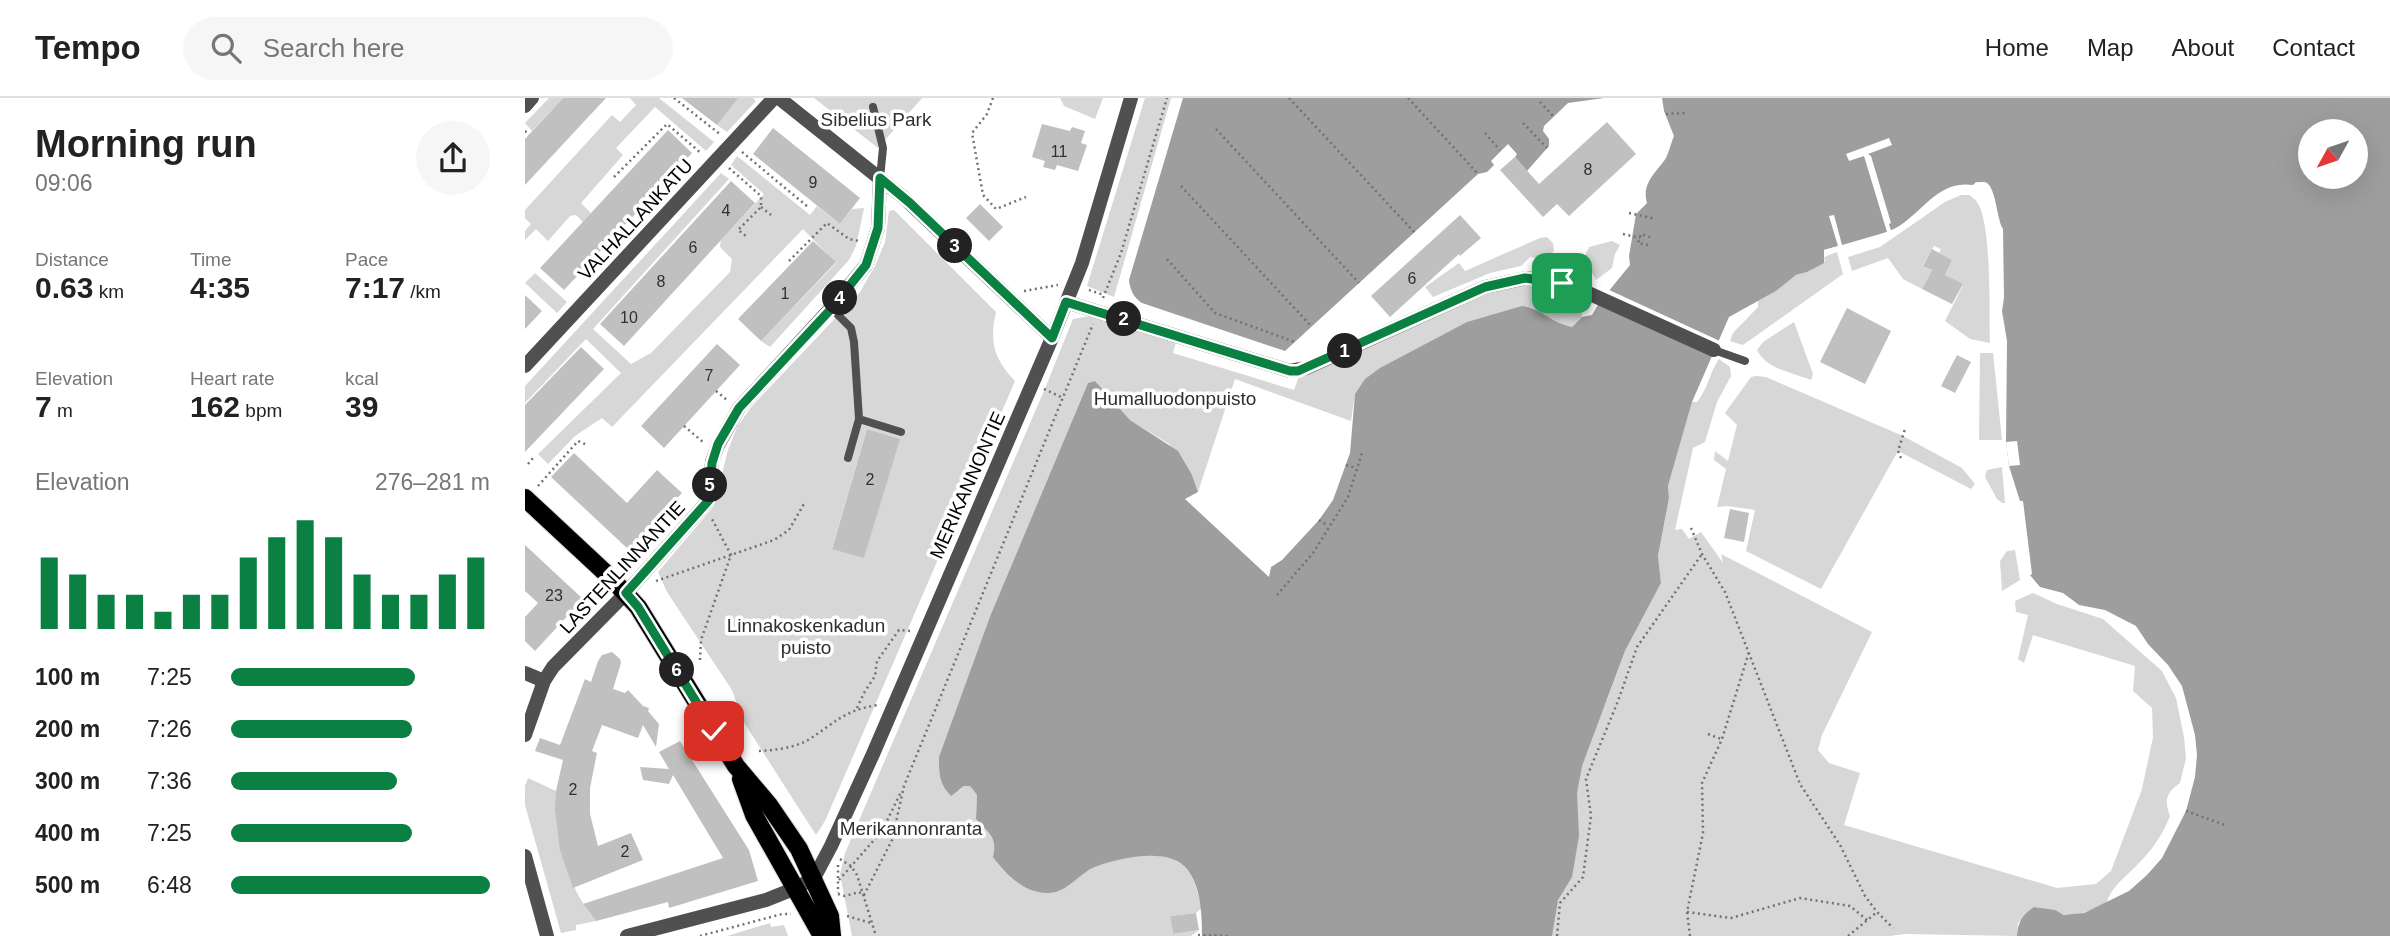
<!DOCTYPE html>
<html lang="en">
<head>
<meta charset="utf-8">
<style>
  body { margin:0; font-family:Helvetica,sans-serif; background:#f6f6f6; color:#222; height:100vh; display:flex; flex-direction:column; font-size:26px; white-space:nowrap }
  * { box-sizing:border-box; margin:0 }
  p { font-size:23px; color:#767676 }
  .icon { flex:none; width:38px; height:38px; fill:none; stroke:currentColor; stroke-width:2; stroke-linecap:round; stroke-linejoin:round }
  .map { position:relative; flex:1; overflow:hidden }
  .details { display:flex; flex-direction:column; background:#fff; width:525px }
  .details>* { flex:none }
  .needle { width:46px; rotate:230deg }
  .controls { position:absolute; left:1773px; top:21px; display:grid; gap:14px }
  .controls a { display:grid; place-items:center; width:70px; height:70px; border-radius:50%; background:#fff; box-shadow:0 7px 28px #0002; font-size:35px }
  .pin { position:absolute; display:grid; place-items:center; width:60px; height:60px; color:#fff; margin:-30px; border-radius:14px; box-shadow:0 4px 10px #0006 }
  .km { position:absolute; width:35px; height:35px; margin:-18px; border-radius:50%; background:#222; color:#fff; font-size:19px; line-height:35px; text-align:center }
  .round { display:grid; place-items:center; flex:none; width:74px; height:74px; border-radius:37px; background:#f6f6f6 }
  .headline { display:flex; align-items:center; justify-content:space-between; height:119px; padding:0 35px }
  h1 { font-size:38px; font-weight:600; line-height:52px }
  .metrics { display:grid; grid-template-columns:repeat(3,1fr); gap:10px; height:119px; padding:7px 35px }
  .metrics div { display:grid; align-content:center }
  .metrics b { font-size:30px; font-weight:600 }
  .metrics small { font-size:19px; font-weight:400 }
  .metrics p { font-size:19px }
  .chart { height:196px; padding:14px 35px }
  .chart p { display:flex; justify-content:space-between }
  .chart svg { width:100%; height:126px; margin-top:7px; stroke:#0b8043; stroke-width:6 }
  ul { padding:0 35px; list-style:none; font-size:23px }
  li { display:grid; grid-template-columns:112px 84px 1fr; align-items:center; height:52px }
  li i { height:18px; border-radius:9px; background:#0b8043 }
  header { display:flex; align-items:center; gap:42px; box-sizing:border-box; height:98px; padding:0 35px; background:#fff; border-bottom:2px solid #e0e0e0 }
  header strong { font-size:33px }
  nav { display:flex; gap:38px; margin-inline-start:auto; font-size:24px }
  .search { width:490px; height:63px; background:#f6f6f6; display:flex; align-items:center; gap:18px; box-sizing:border-box; padding:0 24px; border-radius:38px; color:#767676; font-size:26px }
  main { display:flex; flex:1; min-height:0 }
  .map>svg:first-child { display:block }
</style>
</head>
<body>
<header>
<strong>Tempo</strong>
<div class="search"><svg class="icon" aria-label="search" viewBox="0 0 24 24"><circle cx="10" cy="10" r="6"/><path d="M15 15l6 6"/></svg>Search here</div>
<nav><a>Home</a><a>Map</a><a>About</a><a>Contact</a></nav>
</header>
<main>
<section class="details">
<div class="headline"><div><h1>Morning run</h1><p>09:06</p></div><a class="round"><svg class="icon" aria-label="share" viewBox="0 0 24 24"><path d="M12 15V3M7 8l5-5 5 5M5 13v7h14v-7"/></svg></a></div>
<div class="metrics">
<div><p>Distance</p><b>0.63<small> km</small></b></div>
<div><p>Time</p><b>4:35</b></div>
<div><p>Pace</p><b>7:17<small> /km</small></b></div>
</div>
<div class="metrics">
<div><p>Elevation</p><b>7<small> m</small></b></div>
<div><p>Heart rate</p><b>162<small> bpm</small></b></div>
<div><p>kcal</p><b>39</b></div>
</div>
<div class="chart"><p><span>Elevation</span>276–281 m</p>
<svg viewBox="0 0 160 44" preserveAspectRatio="none"><path d="M5 44V19M15 44V25M25 44V32M35 44V32M45 44V38M55 44V32M65 44V32M75 44V19M85 44V12M95 44V6M105 44V12M115 44V25M125 44V32M135 44V32M145 44V25M155 44V19"/></svg>
</div>
<ul>
<li><b>100 m</b>7:25<i style="width:71%"></i></li>
<li><b>200 m</b>7:26<i style="width:70%"></i></li>
<li><b>300 m</b>7:36<i style="width:64%"></i></li>
<li><b>400 m</b>7:25<i style="width:70%"></i></li>
<li><b>500 m</b>6:48<i style="width:100%"></i></li>
</ul>
</section>
<div class="map">
<svg width="1865" height="838" viewBox="0 0 1865 838">
  <rect width="100%" height="100%" fill="#fff"/>
  <path fill="#d7d7d7" fill-rule="evenodd" d="M 24,0 L 38,0 L 7,33 L 0,25 Z
    M 105,0 L 134,0 L 189,44 L 181,53 L 130,9 L 91,50 L 98,57 L 56,105 L 66,115 L 58,124 L 51,117 L 45,118 L 23,143 L 11,131 L 0,142 L 0,133 L 6,126 L 0,120 L 0,112 L 87,17 L 95,24 L 111,7 Z
    M 207,0 L 228,0 L 231,3 L 202,34 L 192,27 L 210,3 Z
    M 289,0 L 397,0 L 353,50 Z
    M 535,0 L 578,0 L 570,21 L 539,8 Z
    M 620,0 L 646,0 L 589,199 L 562,188 Z
    M 212,58 L 285,117 L 292,108 L 315,126 L 327,111 L 339,110 L 331,148 L 324,162 L 245,249 L 236,243 L 311,165 L 278,131 L 87,329 L 77,320 L 50,338 L 23,366 L 13,356 L 96,275 L 61,241 L 0,305 L 0,288 L 196,75 L 204,81 L 68,231 L 106,266 L 126,255 L 205,174 L 207,161 L 195,149 L 196,142 L 239,96 L 206,67 Z
    M 1436,97 L 1444,97 C 1447,99 1450,101 1452,104 C 1467,124 1464,216 1465,245 L 1445,241 L 1420,223 L 1438,187 L 1420,177 L 1427,162 L 1414,155 L 1416,151 L 1409,148 L 1398,167 L 1407,172 L 1397,191 L 1378,181 L 1363,160 L 1327,173 L 1323,159 L 1355,149 L 1420,104 Z
    M 369,112 L 471,214 C 464,244 469,261 490,283 L 300,723 L 291,737 L 218,623 L 207,592 L 142,494 L 133,474 L 189,408 L 203,352 L 212,329 L 227,308 L 335,194 L 350,168 L 360,144 L 364,113 ZM 342,331 L 374,341 L 339,460 L 307,450 Z
    M 1022,139 L 1028,145 L 1029,152 L 1025,160 L 1014,165 L 1012,160 L 1005,159 L 996,168 L 965,175 L 908,199 L 900,189 L 934,165 L 940,173 L 1015,140 Z
    M 1087,143 L 1095,147 L 1090,156 L 1087,170 L 1071,182 L 1059,160 L 1064,149 Z
    M 1312,154 L 1318,176 L 1218,247 L 1205,243 L 1208,235 L 1233,209 L 1233,203 L 1251,193 L 1271,177 L 1282,174 L 1300,163 L 1299,159 Z
    M 10,175 L 42,204 L 32,215 L 0,185 Z
    M 1011,187 L 1055,197 L 1057,219 L 1047,229 L 1036,227 L 1006,209 L 830,296 L 826,323 L 710,281 L 673,394 L 667,377 L 644,346 L 605,322 L 570,283 L 563,285 L 466,516 L 434,693 L 439,688 L 445,688 L 452,697 L 451,721 L 467,738 L 471,746 L 542,789 C 550,782 558,775 568,770 C 590,760 642,748 661,770 C 670,780 673,797 677,810 L 671,815 L 645,818 L 648,836 L 674,832 L 666,838 L 327,838 L 315,776 L 320,755 L 521,288 L 548,221 L 565,218 L 651,244 L 648,255 L 769,292 L 774,278 L 964,195 L 985,189 Z
    M 1269,224 L 1288,276 L 1286,282 C 1268,275 1241,271 1232,252 L 1238,244 Z
    M 1455,255 L 1468,255 L 1477,342 L 1454,342 Z
    M 1194,261 L 1205,269 L 1206,278 L 1192,304 L 1180,344 L 1168,350 L 1150,432 L 1157,431 L 1164,441 L 1176,434 L 1198,465 L 1196,456 L 1347,534 L 1297,637 L 1293,652 L 1304,665 L 1335,675 L 1319,727 L 1532,790 L 1571,786 L 1586,773 L 1617,691 L 1628,639 L 1627,610 L 1608,593 L 1610,568 L 1508,537 L 1499,565 L 1493,561 L 1503,517 L 1491,514 L 1490,503 L 1508,495 L 1532,506 L 1578,521 L 1637,573 L 1651,600 L 1659,639 L 1661,660 L 1655,685 C 1641,695 1639,702 1645,718 C 1637,739 1624,756 1607,772 C 1596,783 1586,790 1581,806 C 1567,810 1552,821 1537,816 C 1527,813 1520,810 1509,809 L 1493,825 L 1492,838 L 1380,836 L 1365,838 L 1023,838 L 1046,680 L 1082,602 L 1100,553 L 1136,485 L 1133,458 L 1144,400 L 1143,388 L 1167,304 L 1172,304 C 1184,289 1184,275 1194,261 Z
    M 1231,278 L 1241,279 L 1378,338 L 1437,370 L 1450,386 L 1446,391 L 1373,353 L 1296,491 L 1221,453 L 1230,412 L 1203,408 L 1192,409 L 1201,371 L 1189,362 L 1190,353 L 1203,363 L 1212,327 L 1200,315 L 1226,279 Z
    M 1477,369 L 1480,405 L 1477,405 L 1472,401 L 1460,379 L 1462,372 Z
    M 1490,452 L 1495,482 L 1477,493 L 1475,463 L 1482,453 Z
    M 3,680 L 31,693 C 30,741 40,785 71,823 L 51,827 L 51,832 L 36,835 L 0,707 L 0,688 Z
    M 245,825 L 246,829 L 259,827 L 263,838 L 202,838 Z"/>
  <path fill="#9e9e9e" fill-rule="evenodd" d="M 658,0 L 1079,0 L 1043,5 L 1019,28 L 1018,33 L 1024,41 L 1024,48 L 1002,73 L 990,59 L 992,56 L 983,46 L 966,63 L 969,67 L 962,74 L 953,76 L 760,253 L 617,205 C 609,200 605,192 604,182 Z
    M 1137,0 L 1865,0 L 1865,838 L 1492,838 C 1493,824 1497,817 1509,809 L 1530,812 L 1539,817 L 1559,815 L 1604,793 L 1622,777 L 1637,760 L 1661,713 L 1670,679 L 1672,657 L 1670,637 L 1657,588 L 1643,567 L 1623,546 L 1611,528 L 1580,512 L 1554,507 L 1538,495 L 1515,489 L 1505,477 L 1507,476 L 1498,403 L 1495,403 L 1484,368 L 1481,344 L 1482,243 L 1477,213 L 1479,200 L 1478,131 C 1472,122 1471,91 1462,85 C 1459,83 1454,85 1451,84 L 1448,87 C 1410,81 1395,121 1364,133 C 1343,142 1321,146 1299,152 L 1299,165 L 1282,174 L 1271,177 L 1251,193 L 1204,219 L 1167,304 L 1143,388 L 1144,400 L 1133,458 L 1136,485 L 1100,553 L 1057,668 L 1052,695 L 1054,738 L 1047,779 L 1033,802 L 1027,838 L 677,838 C 677,816 676,789 662,771 C 644,748 593,760 570,769 C 553,776 543,794 524,795 C 499,796 481,776 468,759 C 473,737 463,736 451,721 L 452,697 L 445,688 L 439,688 L 426,698 C 414,686 414,675 414,659 L 466,516 L 563,285 L 570,283 L 605,322 L 653,353 L 667,377 L 673,394 L 660,401 L 744,479 L 746,469 L 757,462 L 794,422 L 808,402 L 825,355 L 830,296 L 840,281 L 855,270 L 942,224 L 997,208 C 1015,210 1028,226 1047,229 L 1057,219 L 1067,217 L 1074,205 L 1105,167 L 1104,158 L 1111,116 L 1122,105 C 1116,85 1132,74 1141,60 C 1144,54 1146,45 1149,38 L 1139,13 ZM 1785,33 L 1830,33 L 1830,79 L 1785,79 Z"/>
  <path fill="#fff" d="M 1364,40 L 1367,47 L 1343,56 L 1346,58 L 1366,125 L 1364,126 L 1367,136 L 1302,155 L 1302,158 L 1299,159 L 1299,152 L 1313,148 L 1304,118 L 1309,117 L 1317,147 L 1362,134 L 1339,58 L 1324,63 L 1321,56 Z
    M 1082,191 L 1197,244 L 1190,259 L 1079,195 Z
    M 1492,343 L 1495,367 L 1484,368 L 1481,344 Z"/>
  <path fill="#c0c0c0" d="M 38,0 L 81,0 L 0,87 L 0,41 Z
    M 157,0 L 213,0 L 192,27 Z
    M 1082,24 L 1111,56 L 1044,118 L 1032,106 L 1018,119 L 975,72 L 990,59 L 1014,86 Z
    M 517,26 L 545,33 L 547,29 L 560,33 L 556,45 L 562,47 L 553,73 L 532,67 L 530,72 L 518,69 L 520,63 L 507,59 Z
    M 248,30 L 335,100 L 315,126 L 228,56 Z
    M 143,32 L 167,55 L 39,192 L 15,170 Z
    M 206,83 L 230,105 L 99,248 L 75,226 Z
    M 455,106 L 478,129 L 464,143 L 441,120 Z
    M 935,117 L 956,140 L 935,158 L 934,156 L 865,219 L 846,198 Z
    M 288,143 L 311,164 L 236,243 L 213,221 Z
    M 1407,151 L 1427,162 L 1420,177 L 1438,186 L 1427,206 L 1397,191 L 1407,172 L 1398,168 Z
    M 0,197 L 17,213 L 0,231 Z
    M 1322,210 L 1366,233 L 1340,286 L 1295,264 Z
    M 192,246 L 215,267 L 139,350 L 116,328 Z
    M 56,249 L 79,271 L 0,354 L 0,307 Z
    M 1432,257 L 1446,264 L 1430,295 L 1416,288 Z
    M 342,331 L 375,341 L 339,460 L 307,451 Z
    M 49,355 L 102,405 L 132,372 L 157,395 L 104,452 L 26,379 Z
    M 1205,411 L 1224,415 L 1219,444 L 1199,440 Z
    M 0,447 L 58,501 L 10,553 L 0,543 L 0,519 L 13,505 L 0,493 Z
    M 87,554 L 95,561 L 96,565 L 88,591 L 100,595 L 103,592 L 118,608 L 124,610 L 123,613 L 134,626 L 131,649 L 118,627 L 113,640 L 77,627 L 67,653 L 72,655 L 65,690 L 65,716 L 73,748 L 106,735 L 118,762 L 48,790 L 35,752 L 30,712 L 31,693 L 38,662 L 10,653 L 15,640 L 35,647 L 60,581 L 66,584 L 73,563 L 77,557 Z
    M 155,643 L 224,752 L 233,783 L 144,810 L 143,804 L 71,823 L 58,806 L 198,760 L 148,677 L 144,686 L 118,682 L 115,669 L 144,671 L 134,654 Z
    M 671,815 L 674,832 L 648,836 L 645,818 Z"/>
  <g fill="none" stroke-linecap="round" stroke-linejoin="round">
    <g stroke="#dbdbdb" stroke-width="20">
      <path id="primary" d="M 0,400 L 87,481 L 113,509 L 211,668 L 244,707 L 274,751 L 305,818 L 307,838
        M 216,681 L 229,717 L 297,838"/>
    </g>
    <path stroke="#727272" stroke-width="2.5" stroke-dasharray="2 3.5" stroke-linecap="butt" d="M 149,0 L 196,37
      M 468,0 L 462,16 L 447,35 L 458,97 L 471,111 L 501,99
      M 764,0 L 890,135
      M 883,0 L 953,76
      M 1015,4 L 1029,19
      M 1141,16 L 1160,15
      M 998,25 L 1022,50
      M 691,31 L 834,185
      M 0,33 L 4,37
      M 960,35 L 975,52
      M 217,54 L 283,109
      M 204,70 L 236,98 L 236,109 L 213,132 L 221,138
      M 89,79 L 142,26 L 177,56
      M 656,88 L 787,229
      M 236,109 L 246,117
      M 1104,115 L 1131,121
      M 1098,136 L 1115,140
      M 1123,147 L 1113,145 L 1116,136 L 1125,139
      M 642,161 L 690,215 L 770,244
      M 264,163 L 302,125 L 324,141 L 334,143
      M 564,192 L 579,197
      M 499,193 L 533,187
      M 578,200 L 596,155 L 642,0
      M 519,291 L 538,300
      M 191,293 L 202,302
      M 159,328 L 178,344
      M 1376,360 L 1373,353 L 1380,331
      M 3,366 L 8,360
      M 821,367 L 831,370
      M 13,388 L 53,343 L 62,347
      M 794,422 L 803,428
      M 1166,430 L 1177,456 L 1200,494 L 1275,686 L 1315,747 L 1340,798 L 1352,814 L 1368,830
      M 131,483 L 249,442 L 264,432 L 280,404
      M 752,497 L 788,455 L 823,399 L 837,355
      M 175,562 L 176,542 L 206,457 L 187,421
      M 332,610 L 339,595 L 350,578 L 352,563 L 374,532 L 386,533
      M 1183,636 L 1196,641
      M 234,653 C 250,652 269,650 283,642 C 310,625 319,612 353,607
      M 1661,713 L 1700,727
      M 315,761 L 326,768 L 332,777 L 351,838
      M 313,767 L 313,795
      M 314,782 L 357,733 L 376,694
      M 313,796 L 320,798 L 334,794 L 339,797 L 367,742 L 379,688 L 568,226
      M 1162,814 L 1206,820 L 1275,800 L 1325,808 L 1342,822
      M 322,818 L 346,825
      M 673,837 L 703,838
      M 175,838 L 257,816 L 266,816
      M 1032,838 L 1035,805 L 1058,779 L 1066,718 L 1061,681 L 1093,603 L 1112,549 L 1177,456
      M 1165,838 L 1162,814 L 1178,735 L 1177,685 L 1197,641 L 1224,554
      M 1323,838 L 1352,814"/>
    <path stroke="#505050" stroke-width="8" d="M 348,9 L 358,50 L 355,80
      M 306,210 L 326,230 L 329,244 L 334,321 L 323,360
      M 1189,252 L 1220,263
      M 334,321 L 376,334"/>
    <path stroke="#505050" stroke-width="14" d="M 254,0 L 378,99 L 527,240
      M 0,8 L 7,0
      M 541,204 L 765,273 L 781,270 L 960,189 L 1001,180 L 1037,185 L 1052,190 L 1189,252
      M 0,268 L 249,0
      M 0,575 L 19,583
      M 0,637 L 19,583 L 28,569 L 101,495 L 184,402 L 187,364 L 193,347 L 214,310 L 306,210 L 341,167 L 353,130 L 355,80
      M 0,758 L 22,838
      M 102,838 L 241,802 L 271,790 L 289,780 L 306,748 L 348,656 L 527,240 L 557,165 L 606,0"/>
    <use href="#primary" stroke="#000" stroke-width="18"/>
  </g>
  <g fill="none" stroke-linecap="round" stroke-linejoin="round">
    <g stroke="#fff" stroke-width="14">
      <path id="route" d="M 189,633 L 113,509 L 101,495 L 184,402 L 187,365 L 193,346 L 214,310 L 306,211 L 341,167 L 353,130 L 355,80 L 385,105 L 527,240 L 541,204 L 765,273 L 773,273 L 960,189 L 1000,180 L 1037,185"/>
    </g>
    <use href="#route" stroke="#0b8043" stroke-width="9"/>
  </g>
  <g text-anchor="middle" stroke-width="7" stroke-linejoin="round" paint-order="stroke">
    <g font-size="16" fill="#303030">
      <text x="534" y="59">11</text>
      <text x="1063" y="77">8</text>
      <text x="288" y="90">9</text>
      <text x="201" y="118">4</text>
      <text x="168" y="155">6</text>
      <text x="887" y="186">6</text>
      <text x="136" y="189">8</text>
      <text x="260" y="201">1</text>
      <text x="104" y="225">10</text>
      <text x="184" y="283">7</text>
      <text x="345" y="387">2</text>
      <text x="29" y="503">23</text>
      <text x="48" y="697">2</text>
      <text x="100" y="759">2</text>
    </g>
    <g font-size="19" fill="#2e2e2e" stroke="#fff">
      <text x="351" y="28">Sibelius Park</text>
      <text x="650" y="307">Humalluodonpuisto</text>
      <text x="281" y="534">Linnakoskenkadun<tspan x="281" dy="22">puisto</tspan></text>
      <text x="386" y="737">Merikannonranta</text>
    </g>
    <g font-size="19" fill="#000" stroke="#fff">
      <text transform="translate(110 121) rotate(-47)" y="7">VALHALLANKATU</text>
      <text transform="translate(442 387) rotate(-66)" y="7">MERIKANNONTIE</text>
      <text transform="translate(97 469) rotate(-47)" y="7">LASTENLINNANTIE</text>
    </g>
  </g>
</svg>
<div class="controls">
<a><svg class="needle" viewBox="-14 -14 28 28"><path d="M0-13l5 13h-10z" fill="#e53935"/><path d="M0 13l5-13h-10z" fill="#767676"/></svg></a>
</div>
<div class="pin" style="left:1037px;top:185px;background:#1e9e55"><svg class="icon" aria-label="arrive" viewBox="0 0 24 24"><path d="M6 21V4h12l-3 4 3 4H6"/></svg></div>
<div class="pin" style="left:189px;top:633px;background:#d93025"><svg class="icon" aria-label="check" viewBox="0 0 24 24"><path d="M5 12l5 5 9-10"/></svg></div>
<b class="km" style="left:820px;top:253px">1</b>
<b class="km" style="left:599px;top:221px">2</b>
<b class="km" style="left:430px;top:148px">3</b>
<b class="km" style="left:315px;top:200px">4</b>
<b class="km" style="left:185px;top:387px">5</b>
<b class="km" style="left:152px;top:572px">6</b>
</div>
</main>
</body>
</html>
